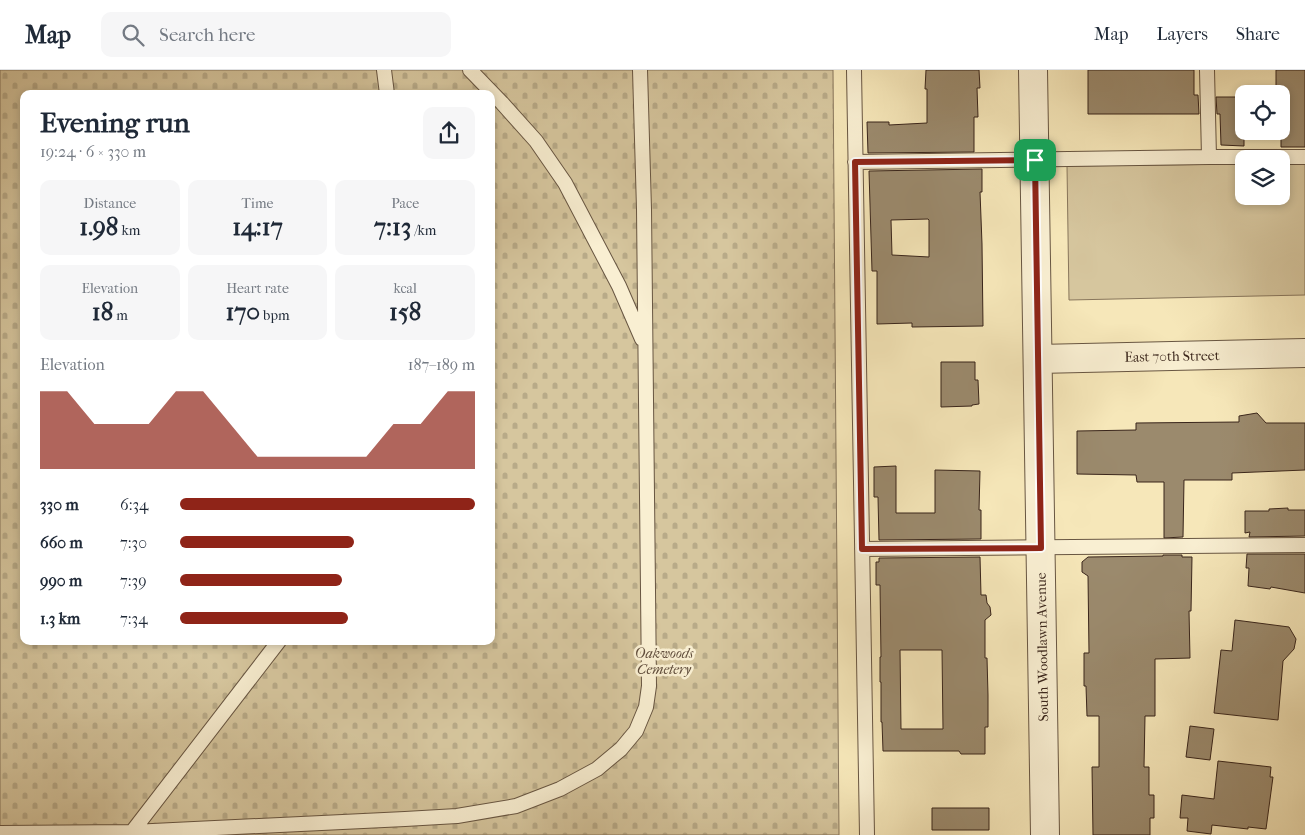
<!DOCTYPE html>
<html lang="en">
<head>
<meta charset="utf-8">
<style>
  body { margin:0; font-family:"IM FELL French Canon",serif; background:#f6f6f7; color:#1f2937; height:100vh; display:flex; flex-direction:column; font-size:19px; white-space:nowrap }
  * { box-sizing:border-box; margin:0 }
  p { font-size:16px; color:#747a83 }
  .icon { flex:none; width:28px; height:28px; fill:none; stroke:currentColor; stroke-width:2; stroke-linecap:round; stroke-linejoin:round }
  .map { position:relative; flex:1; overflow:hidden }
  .side { position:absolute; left:20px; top:20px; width:475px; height:555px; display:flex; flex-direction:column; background:#fff; border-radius:10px; box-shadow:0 2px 8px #0003 }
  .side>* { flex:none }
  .controls { position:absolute; left:1235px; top:15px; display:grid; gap:10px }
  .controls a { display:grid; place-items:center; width:55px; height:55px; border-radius:10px; background:#fff; box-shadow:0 2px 8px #0003; font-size:25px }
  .pin { position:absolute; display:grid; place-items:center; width:42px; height:42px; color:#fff; margin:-21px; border-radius:10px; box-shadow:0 2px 8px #0006 }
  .round { display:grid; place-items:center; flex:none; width:52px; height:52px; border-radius:10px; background:#f6f6f7 }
  .overview { display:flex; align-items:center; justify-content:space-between; height:85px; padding:0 20px }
  h1 { font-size:28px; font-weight:800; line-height:38px }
  .stats { display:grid; grid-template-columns:repeat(3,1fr); gap:8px; height:85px; padding:5px 20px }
  .stats div { display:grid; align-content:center; border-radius:10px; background:#f6f6f7; text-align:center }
  .stats b { font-size:25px; font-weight:800 }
  .stats small { font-size:14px; font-weight:400 }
  .stats p { font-size:14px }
  .chart { height:140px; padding:10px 20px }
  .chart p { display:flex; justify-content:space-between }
  .chart svg { width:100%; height:90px; margin-top:5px; fill:#8f2418; opacity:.7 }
  ul { padding:0 20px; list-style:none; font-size:16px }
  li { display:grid; grid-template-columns:80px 60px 1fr; align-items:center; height:38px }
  li i { height:12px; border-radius:6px; background:#8f2418 }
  header { display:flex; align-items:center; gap:30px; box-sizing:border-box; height:70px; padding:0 25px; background:#fff; border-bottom:1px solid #e0e1e3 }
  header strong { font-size:24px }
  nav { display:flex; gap:28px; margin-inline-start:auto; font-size:18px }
  .search { width:350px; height:45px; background:#f6f6f7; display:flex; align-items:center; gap:12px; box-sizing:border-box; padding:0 18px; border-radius:10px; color:#747a83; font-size:19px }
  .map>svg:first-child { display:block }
</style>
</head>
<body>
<header>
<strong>Map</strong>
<div class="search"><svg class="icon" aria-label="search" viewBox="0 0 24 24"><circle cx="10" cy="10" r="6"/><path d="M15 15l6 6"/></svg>Search here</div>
<nav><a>Map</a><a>Layers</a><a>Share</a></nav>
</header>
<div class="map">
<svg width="1305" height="765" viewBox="0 0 1305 765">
  <defs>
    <pattern id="cemetery-stones" width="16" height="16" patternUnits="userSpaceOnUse" patternTransform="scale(1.25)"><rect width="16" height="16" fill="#d6c69e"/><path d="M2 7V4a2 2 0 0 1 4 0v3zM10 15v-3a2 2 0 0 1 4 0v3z" fill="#b8aa88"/></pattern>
  </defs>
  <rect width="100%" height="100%" fill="#f6e7b9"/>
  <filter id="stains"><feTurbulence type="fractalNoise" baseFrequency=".004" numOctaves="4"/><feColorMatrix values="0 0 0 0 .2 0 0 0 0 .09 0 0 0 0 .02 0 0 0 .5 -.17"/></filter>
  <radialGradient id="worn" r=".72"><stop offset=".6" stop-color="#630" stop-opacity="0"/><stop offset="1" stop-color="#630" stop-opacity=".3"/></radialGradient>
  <path fill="#d6c69e" stroke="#88765c" d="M 1244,94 L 1244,126 L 1281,126 L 1281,94 L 1305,94 L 1305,225 L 1069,230 L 1067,96 Z"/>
  <path fill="url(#cemetery-stones)" stroke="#88765c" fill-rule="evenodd" d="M 0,0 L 833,0 L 839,765 L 0,765 ZM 24,24 L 491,24 L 491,571 L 24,571 Z"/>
  <path fill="#9b8a6d" stroke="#39251b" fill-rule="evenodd" d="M 926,0 L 979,0 L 980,18 L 977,18 L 978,47 L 974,47 L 974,82 L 868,83 L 867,52 L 889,52 L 889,55 L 927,53 L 927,19 L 925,19 Z
    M 1088,0 L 1194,0 L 1194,25 L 1198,25 L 1199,44 L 1088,44 Z
    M 1276,0 L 1305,0 L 1305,77 L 1281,77 L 1281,24 L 1276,24 Z
    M 1216,27 L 1244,27 L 1244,76 L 1221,75 L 1220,44 L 1217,44 Z
    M 982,99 L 982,122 L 980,122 L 982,174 L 983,256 L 912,257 L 912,253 L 877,254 L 877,201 L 872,201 L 869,101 ZM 928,149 L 929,150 L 929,187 L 892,185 L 891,150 Z
    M 941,292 L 975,292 L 975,310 L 978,310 L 979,334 L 972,335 L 972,336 L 941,337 Z
    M 1257,343 L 1266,353 L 1305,353 L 1305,400 L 1232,403 L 1232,410 L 1184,410 L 1183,467 L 1164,468 L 1164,412 L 1137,412 L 1136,405 L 1077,404 L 1077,361 L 1136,360 L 1136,353 L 1239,352 L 1239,346 Z
    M 896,396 L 896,443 L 935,443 L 935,400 L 980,401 L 979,440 L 981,440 L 981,469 L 879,470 L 878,427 L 874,427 L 874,397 Z
    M 1288,438 L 1288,440 L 1305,440 L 1305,466 L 1249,467 L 1250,462 L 1245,463 L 1245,441 L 1269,441 L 1269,439 Z
    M 1247,484 L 1305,484 L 1305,523 L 1271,517 L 1270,519 L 1248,516 L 1249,498 L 1246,498 Z
    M 1163,485 L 1182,485 L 1182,487 L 1192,487 L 1191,541 L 1189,541 L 1190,588 L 1155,589 L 1155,646 L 1145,646 L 1144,697 L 1149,697 L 1149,725 L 1154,725 L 1154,748 L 1150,748 L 1150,765 L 1093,765 L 1092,697 L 1099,697 L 1099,646 L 1087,646 L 1086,616 L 1084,616 L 1084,583 L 1089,583 L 1088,506 L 1082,502 L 1082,492 L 1088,487 L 1163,486 Z
    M 980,487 L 981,525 L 986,525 L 987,533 L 990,537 L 991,545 L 985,550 L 985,588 L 987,588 L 988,625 L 988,657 L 985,657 L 985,684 L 961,684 L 959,681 L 883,681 L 882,652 L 881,652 L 881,612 L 880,612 L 880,587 L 881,587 L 880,515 L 876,515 L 876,492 L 879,492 L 879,488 ZM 900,580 L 942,580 L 943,659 L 901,659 Z
    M 1235,550 L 1289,557 L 1296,569 L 1294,579 L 1283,591 L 1278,650 L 1214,643 L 1221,580 L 1232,581 Z
    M 1190,656 L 1214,659 L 1210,690 L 1186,687 Z
    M 1218,691 L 1271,697 L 1270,707 L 1273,707 L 1266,759 L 1248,757 L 1248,759 L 1212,755 L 1211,764 L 1187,761 L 1188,748 L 1180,748 L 1182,725 L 1214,729 Z
    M 932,738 L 989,738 L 989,760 L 932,760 Z"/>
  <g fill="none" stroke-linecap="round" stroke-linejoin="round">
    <g stroke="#685642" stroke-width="16">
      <path id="lane" d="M 384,0 L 387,24
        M 470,0 L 502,33 L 536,71 L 565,113 L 619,216 L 642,269
        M 854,0 L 867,765
        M 1207,0 L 1209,87
        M 855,92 L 1209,87 L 1305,87
        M 862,479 L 1305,475
        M 132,762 L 279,571
        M 0,763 L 132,762 L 405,749 L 457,746 L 516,736 L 560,719 L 597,699 L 621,679 L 636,661 L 646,637 L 649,616 L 644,139 L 640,0"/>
    </g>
    <g stroke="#685642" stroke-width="30">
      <path id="street" d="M 1033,0 L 1045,765
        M 1038,289 L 1305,283"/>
    </g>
    <use href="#lane" stroke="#f9efd2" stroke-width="14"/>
    <use href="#street" stroke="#f9efd2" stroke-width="28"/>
  </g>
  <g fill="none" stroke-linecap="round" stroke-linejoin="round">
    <g stroke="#fff" stroke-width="10">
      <path id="route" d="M 1035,90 L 1041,478 L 862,479 L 855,92 Z"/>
    </g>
    <use href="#route" stroke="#8f2418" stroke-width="6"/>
  </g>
  <g text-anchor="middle" stroke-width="5" stroke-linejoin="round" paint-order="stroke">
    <g font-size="14" fill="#39251b" stroke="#f9efd2">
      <text transform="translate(1172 286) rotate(-1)" y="5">East 70th Street</text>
      <text transform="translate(1042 577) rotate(-91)" y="5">South Woodlawn Avenue</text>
    </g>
    <g font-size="14" font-style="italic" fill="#604d3c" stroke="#f9efd2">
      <text x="664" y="588">Oakwoods<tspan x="664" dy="16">Cemetery</tspan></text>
    </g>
  </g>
  <rect width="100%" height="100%" filter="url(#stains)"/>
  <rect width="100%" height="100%" fill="url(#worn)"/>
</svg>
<div class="controls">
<a><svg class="icon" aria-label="locate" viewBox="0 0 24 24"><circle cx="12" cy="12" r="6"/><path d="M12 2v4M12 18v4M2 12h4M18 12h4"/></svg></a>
<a><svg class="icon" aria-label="layers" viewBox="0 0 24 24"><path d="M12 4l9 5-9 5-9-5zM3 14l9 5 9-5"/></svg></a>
</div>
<div class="pin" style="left:1035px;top:90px;background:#1e9e55"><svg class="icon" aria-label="arrive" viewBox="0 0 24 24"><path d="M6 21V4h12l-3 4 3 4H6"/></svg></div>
<section class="side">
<div class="overview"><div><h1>Evening run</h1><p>19:24 · 6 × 330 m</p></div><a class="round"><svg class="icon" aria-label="share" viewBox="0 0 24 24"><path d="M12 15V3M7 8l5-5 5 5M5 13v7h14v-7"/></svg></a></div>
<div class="stats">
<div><p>Distance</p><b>1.98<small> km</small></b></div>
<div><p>Time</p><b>14:17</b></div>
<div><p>Pace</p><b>7:13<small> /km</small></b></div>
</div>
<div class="stats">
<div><p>Elevation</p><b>18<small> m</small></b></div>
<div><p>Heart rate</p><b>170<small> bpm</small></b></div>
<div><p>kcal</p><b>158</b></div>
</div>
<div class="chart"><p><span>Elevation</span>187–189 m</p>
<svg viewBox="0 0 160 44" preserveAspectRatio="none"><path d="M0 44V6L10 6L20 22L30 22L40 22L50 6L60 6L70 22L80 38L90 38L100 38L110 38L120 38L130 22L140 22L150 6L160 6V44z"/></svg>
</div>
<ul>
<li><b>330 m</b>6:34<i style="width:100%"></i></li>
<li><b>660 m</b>7:30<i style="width:59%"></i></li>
<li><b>990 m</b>7:39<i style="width:55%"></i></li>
<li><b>1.3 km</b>7:34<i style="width:57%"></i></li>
</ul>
</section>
</div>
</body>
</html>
